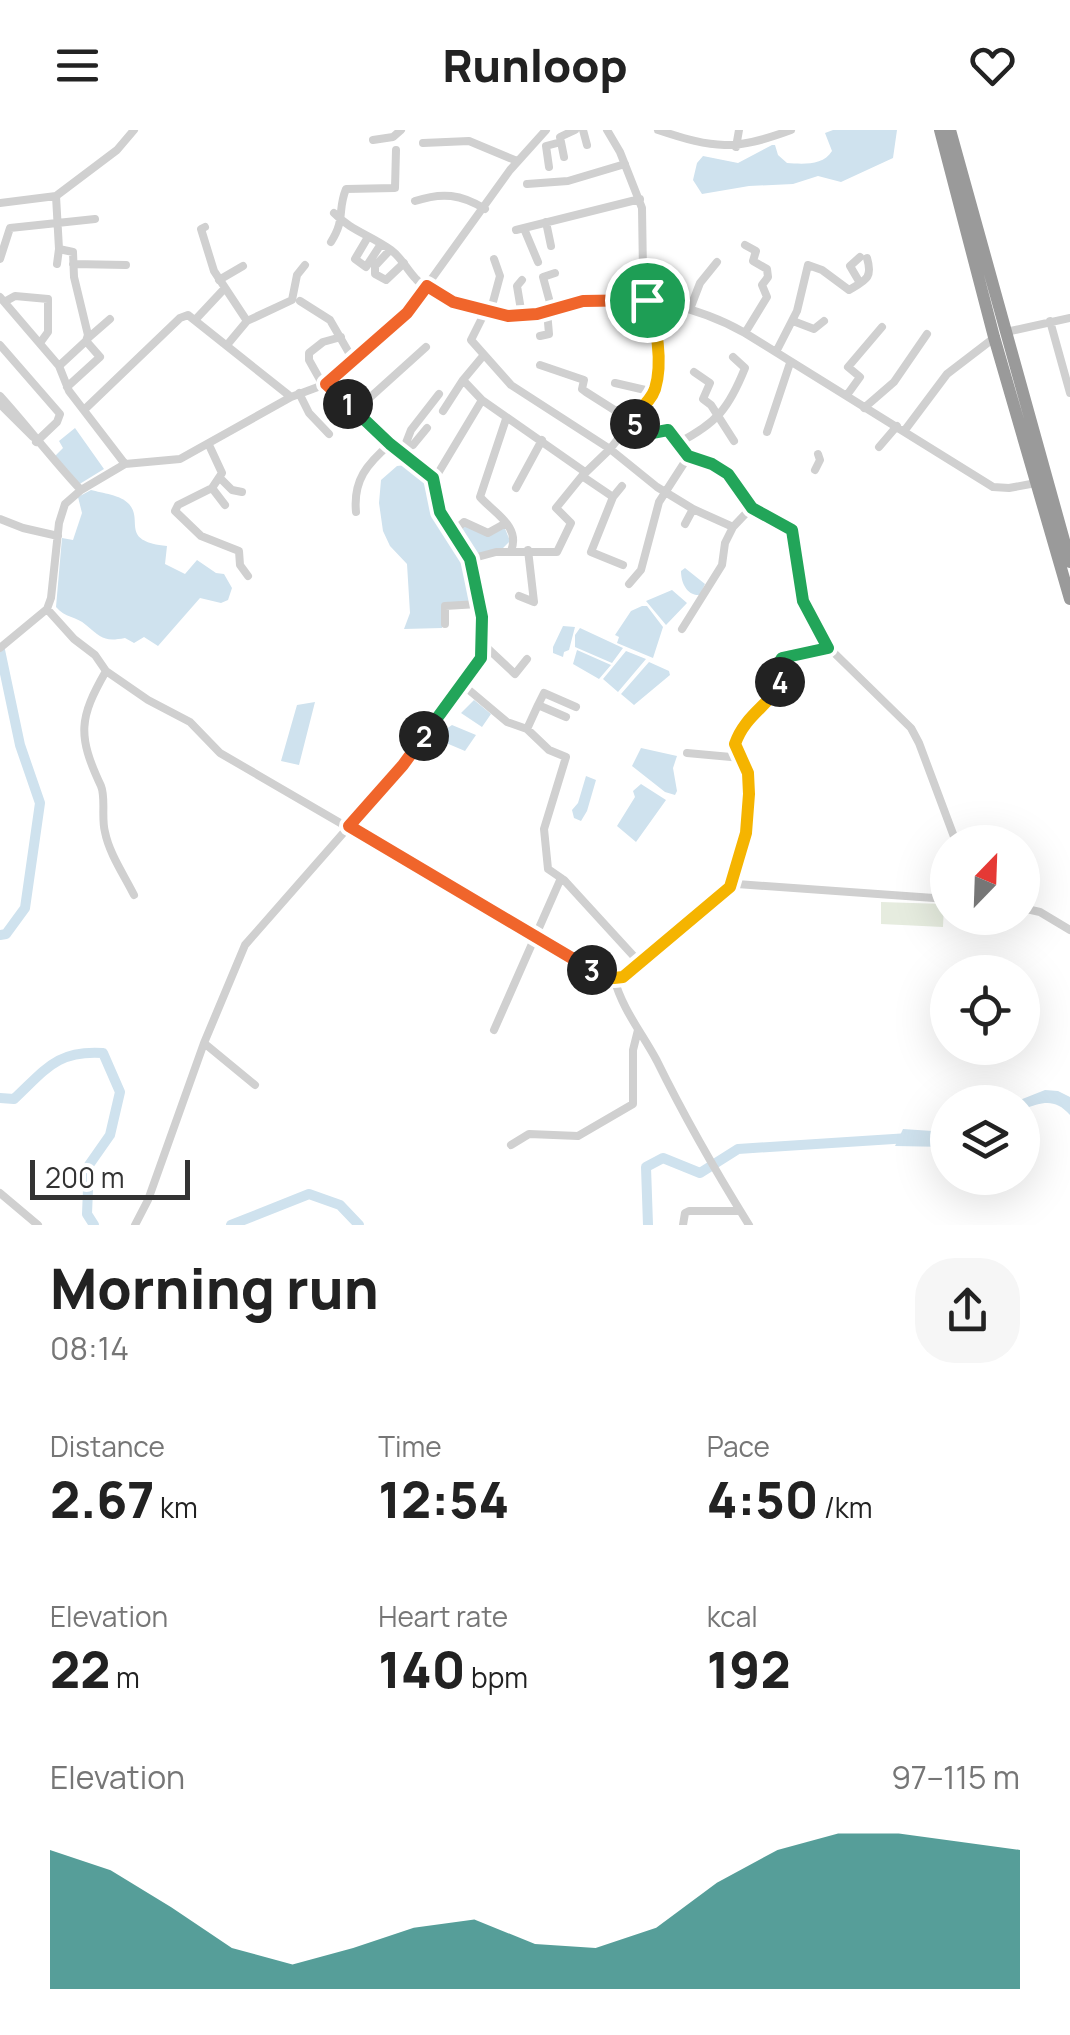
<!DOCTYPE html>
<html lang="en">
<head>
<meta charset="utf-8">
<style>
  body { margin:0; font-family:Manrope,sans-serif; background:#f6f6f6; color:#222; height:100vh; display:flex; flex-direction:column; font-size:38px; white-space:nowrap }
  * { box-sizing:border-box; margin:0 }
  p { font-size:32px; color:#767676 }
  .icon { flex:none; width:55px; height:55px; fill:none; stroke:currentColor; stroke-width:2; stroke-linecap:round; stroke-linejoin:round }
  .map { position:relative; height:1095px; overflow:hidden }
  .details { display:flex; flex-direction:column; background:#fff; flex:1 }
  .details>* { flex:none }
  .needle { width:65px; rotate:23deg }
  .buttons { position:absolute; left:930px; top:695px; display:grid; gap:20px }
  .buttons a { display:grid; place-items:center; width:110px; height:110px; border-radius:50%; background:#fff; box-shadow:0 10px 40px #0002; font-size:50px }
  .scale { position:absolute; left:30px; bottom:25px; width:160px; box-sizing:border-box; padding-left:10px; border:5px solid #333; border-top:0; font-size:28px; line-height:35px; white-space:nowrap; color:#333; -webkit-text-stroke:8px #fff; paint-order:stroke }
  .pin { position:absolute; display:grid; place-items:center; width:85px; height:85px; color:#fff; margin:-42px; border:5px solid #fff; border-radius:50%; box-shadow:0 2px 10px #0007 }
  .km { position:absolute; width:50px; height:50px; margin:-25px; border-radius:50%; background:#222; color:#fff; font-size:28px; line-height:50px; text-align:center }
  .round { display:grid; place-items:center; flex:none; width:105px; height:105px; border-radius:40px; background:#f6f6f6 }
  .overview { display:flex; align-items:center; justify-content:space-between; height:170px; padding:0 50px }
  h1 { font-size:55px; font-weight:800; line-height:75px }
  .stats { display:grid; grid-template-columns:repeat(3,1fr); gap:15px; height:170px; padding:10px 50px }
  .stats div { display:grid; align-content:center }
  .stats b { font-size:50px; font-weight:800 }
  .stats small { font-size:28px; font-weight:400 }
  .stats p { font-size:28px }
  .chart { height:280px; padding:20px 50px }
  .chart p { display:flex; justify-content:space-between }
  .chart svg { width:100%; height:180px; margin-top:10px; fill:#0f766e; opacity:.7 }
  header { display:flex; justify-content:space-between; align-items:center; height:130px; padding:0 50px; background:#fff; font-size:45px; font-weight:800 }
  .map>svg:first-child { display:block }
</style>
</head>
<body>
<header><svg class="icon" aria-label="menu" viewBox="0 0 24 24"><path d="M4 6h16M4 12h16M4 18h16"/></svg>Runloop<svg class="icon" aria-label="heart" viewBox="0 0 24 24"><path d="M12 20l-8-8c-3-5 5-10 8-4 3-6 11-1 8 4z"/></svg></header>
<div class="map">
<svg width="1070" height="1095" viewBox="0 0 1070 1095">
  <rect width="100%" height="100%" fill="#fff"/>
  <path fill="#e6ecdf" d="M 881,772 L 944,774 L 943,797 L 881,794 Z"/>
  <path fill="#cfe2ee" d="M 833,0 L 897,0 L 893,28 L 841,52 L 818,46 L 793,54 L 749,56 L 702,64 L 693,50 L 697,33 L 703,26 L 738,33 L 772,15 L 775,15 L 778,25 L 787,33 C 802,34 823,36 832,21 L 825,3 Z
    M 75,298 L 104,339 L 78,355 L 54,327 L 63,318 L 59,311 Z
    M 406,335 L 429,357 L 434,381 L 465,440 L 472,471 L 442,474 L 442,498 L 404,499 L 410,483 L 407,434 L 390,416 L 383,401 L 379,373 L 381,350 L 397,336 Z
    M 91,360 C 102,363 121,365 129,374 C 144,391 119,411 167,416 L 165,434 L 185,444 L 197,430 L 216,443 L 224,444 L 232,458 L 228,470 L 221,473 L 200,468 L 158,516 L 144,507 L 134,513 L 125,508 C 104,512 102,508 86,495 C 76,486 65,488 56,477 L 62,408 L 73,410 L 82,383 L 78,367 Z
    M 464,394 L 488,406 L 504,396 L 510,411 L 503,418 L 470,426 L 455,403 Z
    M 685,438 L 705,454 L 700,465 C 687,466 681,453 681,441 Z
    M 672,460 L 687,473 L 666,495 L 646,471 Z
    M 642,476 L 647,476 L 663,497 L 653,528 L 617,513 L 619,507 L 615,505 L 631,481 Z
    M 563,496 L 575,497 L 569,520 L 564,522 L 563,527 L 553,523 L 553,517 Z
    M 580,498 L 623,518 L 612,533 L 575,517 L 575,505 Z
    M 577,520 L 611,535 L 599,549 L 573,534 Z
    M 626,521 L 646,529 L 618,562 L 603,549 Z
    M 649,532 L 669,541 L 670,545 L 634,575 L 621,564 Z
    M 474,570 L 491,584 L 482,597 L 461,583 Z
    M 315,572 L 299,635 L 281,631 L 297,575 Z
    M 452,595 L 476,605 L 465,621 L 432,607 L 438,597 L 446,599 Z
    M 641,618 L 677,626 L 673,638 L 677,661 L 675,665 L 665,662 L 632,636 Z
    M 586,646 L 596,650 L 587,681 L 581,691 L 574,688 L 572,680 L 578,673 Z
    M 641,654 L 666,670 L 636,712 L 617,696 L 635,667 L 633,661 Z
    M 1045,960 L 1058,961 L 1070,967 L 1070,985 C 1055,968 1043,972 1023,979 L 1022,972 L 1015,972 Z
    M 903,999 L 947,1002 L 947,1017 L 895,1016 Z"/>
  <g fill="none" stroke-linecap="round" stroke-linejoin="round">
    <path stroke="#cfe2ee" stroke-width="10" d="M 0,520 L 20,615 L 40,673 L 25,778 L 6,804 L 0,805
      M 0,968 L 14,969 C 46,939 57,920 103,923 L 120,962 L 110,1005 L 89,1035 L 87,1084 L 94,1095
      M 231,1095 L 309,1064 L 340,1075 L 359,1095
      M 648,1095 L 646,1037 L 663,1028 L 700,1043 L 738,1019 L 909,1008"/>
    <path stroke="#d0d0d0" stroke-width="8" d="M 583,0 L 587,15
      M 658,0 C 715,19 734,21 791,0
      M 373,10 L 393,7 L 401,0
      M 423,13 L 469,11 L 517,31
      M 736,17 L 739,0
      M 564,27 L 560,7 L 575,0
      M 549,37 L 546,16 L 561,12
      M 527,54 L 568,51 L 625,34
      M 56,66 L 59,119 L 73,122 L 74,147 L 88,205 L 86,211 L 59,236
      M 415,71 C 442,62 461,64 485,79
      M 0,73 L 56,66 L 117,20 L 134,0
      M 334,83 C 350,100 372,106 391,120 C 402,128 407,140 416,149 C 423,157 438,165 448,170 C 506,197 526,181 582,171 C 633,161 700,177 745,203 L 993,357 L 1009,358 L 1036,353
      M 546,92 L 551,116
      M 205,97 L 201,99 L 214,141 L 247,191
      M 526,98 L 525,101 L 538,132
      M 516,100 L 640,69
      M 368,107 L 355,129 L 366,137 L 381,114
      M 331,112 C 346,88 337,81 346,59 L 395,58 L 396,20
      M 390,120 L 375,136 L 375,144 L 386,150 L 404,133
      M 860,127 L 850,136 L 860,153
      M 0,129 L 10,98 L 95,89
      M 57,134 L 59,119
      M 73,134 L 126,135
      M 219,150 L 243,136
      M 522,150 L 517,156 L 522,186
      M 0,167 L 59,236 L 69,261 L 125,334
      M 6,171 L 15,166 L 48,169 L 48,202 L 40,213
      M 300,171 L 330,190 L 352,228
      M 690,179 L 700,153 L 717,132
      M 552,180 L 543,147 L 555,143
      M 485,182 L 471,210 L 511,255 L 610,319 L 657,357 L 693,379 L 733,397 L 751,378
      M 490,183 L 500,146 L 494,129
      M 196,189 L 225,158
      M 793,191 L 814,199 L 824,191
      M 1050,191 L 1070,263
      M 1006,202 L 1070,188
      M 745,203 L 767,167 L 762,155 L 768,147 L 767,139 L 753,131 L 756,121 L 745,115
      M 540,206 L 549,204 L 547,181
      M 87,209 L 110,189
      M 0,215 L 60,284 L 57,292 L 36,312
      M 227,215 L 247,191 L 292,170 L 297,145 L 305,135
      M 776,222 L 797,181 L 808,135 L 822,140 L 849,160 C 866,150 873,148 867,128
      M 540,235 L 584,250 L 582,259 L 586,262 L 649,302 L 667,300 L 688,327 L 712,334 L 728,344 L 751,378 L 791,399 L 803,471 L 824,513 L 911,598 L 919,613 L 956,712
      M 694,242 L 710,253 L 703,269 L 711,275 L 734,311
      M 615,253 L 654,262
      M 323,255 L 309,230 L 309,223 L 323,212 L 341,207
      M 67,257 L 100,227 L 86,211
      M 299,263 L 309,283 L 329,304
      M 847,265 L 860,247 L 848,237 L 882,197
      M 0,266 C 28,297 52,329 81,360
      M 482,270 L 463,250 L 483,226
      M 0,274 L 33,307
      M 864,278 L 894,252 L 927,204
      M 84,280 L 180,188 L 188,185 L 291,267
      M 355,281 L 426,217
      M 443,281 L 463,250
      M 506,289 L 480,367 C 494,383 521,396 511,421
      M 905,300 L 947,244 L 994,208
      M 767,302 L 790,233
      M 678,313 C 717,293 729,278 745,238 L 733,227
      M 209,315 L 222,343 L 212,358 L 225,375
      M 879,317 L 897,296
      M 404,318 L 411,300 L 439,264
      M 400,320 L 413,315 L 427,298
      M 815,340 L 820,330 L 818,324
      M 582,346 L 613,367 L 591,422 L 623,435
      M 221,349 L 232,360 L 242,362
      M 434,350 L 482,270 L 585,342
      M 212,358 L 178,375 L 175,381 L 201,406 L 239,421 L 240,435 L 248,446
      M 516,358 L 542,310
      M 613,367 L 622,356
      M 356,382 C 353,350 367,334 390,314
      M 0,389 L 23,398 L 58,406
      M 685,394 L 693,379
      M 452,403 L 464,392 L 488,403 L 506,393
      M 470,429 L 496,422 L 557,422 L 571,393 L 556,378 L 582,346 L 610,319 L 652,266 L 658,240 L 652,182 L 643,143 L 642,78 L 620,22 L 607,0
      M 629,454 L 641,440 L 659,372 L 688,327
      M 519,466 L 534,472 L 528,420
      M 47,479 L 74,509 L 95,525 L 106,541 L 148,570 L 190,592 L 220,623 L 600,844 L 623,847 L 737,754 L 948,769
      M 445,494 L 445,476 L 478,474
      M 682,499 L 722,435 L 725,413 L 733,397
      M 484,515 L 515,544 L 527,529
      M 0,518 L 47,479 L 51,468 L 59,393 L 65,374 L 81,360 L 125,334 L 180,329 L 291,267 L 326,254 L 407,183 L 510,40 L 546,0
      M 106,541 C 79,588 77,605 101,656 C 106,668 101,688 105,702 C 109,723 124,745 134,765
      M 463,555 L 507,592 L 527,599 L 538,575 L 566,587
      M 538,575 L 544,563 L 576,577
      M 527,599 L 549,620 L 566,627 L 544,699 L 548,739 L 564,750 L 640,833
      M 687,623 L 742,628
      M 730,757 L 746,703 L 749,665 L 748,643 L 735,614 C 744,588 762,577 779,558 L 777,537 L 782,528 L 828,518
      M 1022,778 L 1040,782 L 1070,800
      M 614,848 C 622,879 642,903 657,931 C 685,988 716,1042 749,1095
      M 494,900 L 561,748
      M 255,955 L 204,913 L 245,815 L 403,635 L 478,535 L 484,515 L 482,487 L 470,429 L 440,382 L 433,348 L 390,314 L 326,254
      M 511,1015 L 529,1004 L 578,1006 L 633,974 L 633,920 L 638,900
      M 0,1063 L 38,1095
      M 135,1095 L 148,1070 L 204,913
      M 683,1095 L 685,1083 L 689,1081 L 738,1081"/>
    <path stroke="#9a9a9a" stroke-width="12" d="M 940,0 L 994,207 L 1070,469
      M 950,0 L 1070,432"/>
  </g>
  <g fill="none" stroke-linecap="round" stroke-linejoin="round">
    <g stroke="#fff" stroke-width="20">
      <path id="split-1" d="M 348,274 L 326,254 L 407,183 L 427,156 L 453,172 L 508,186 L 537,184 L 583,171 L 647,170"/>
    </g>
    <g stroke="#fff" stroke-width="20">
      <path id="split-2" d="M 348,274 L 390,314 L 433,348 L 440,382 L 470,429 L 474,448 L 482,487 L 481,528 L 424,606"/>
    </g>
    <g stroke="#fff" stroke-width="20">
      <path id="split-3" d="M 424,606 L 403,635 L 349,696 L 592,840"/>
    </g>
    <g stroke="#fff" stroke-width="20">
      <path id="split-4" d="M 592,840 L 614,848 L 623,847 L 730,757 L 746,703 L 749,664 L 748,643 L 735,614 C 745,584 772,574 780,552"/>
    </g>
    <g stroke="#fff" stroke-width="20">
      <path id="split-5" d="M 635,294 L 652,303 L 668,300 L 688,326 L 712,334 L 728,344 L 752,378 L 792,400 L 803,471 L 828,518 L 782,528 L 777,536 L 780,552"/>
    </g>
    <g stroke="#fff" stroke-width="20">
      <path id="split-6" d="M 635,294 L 630,291 C 638,281 651,271 655,259 C 663,233 657,194 647,170"/>
    </g>
    <use href="#split-1" stroke="#f0652b" stroke-width="12"/>
    <use href="#split-2" stroke="#22a559" stroke-width="12"/>
    <use href="#split-3" stroke="#f0652b" stroke-width="12"/>
    <use href="#split-4" stroke="#f5b400" stroke-width="12"/>
    <use href="#split-5" stroke="#22a559" stroke-width="12"/>
    <use href="#split-6" stroke="#f5b400" stroke-width="12"/>
  </g>
</svg>
<div class="buttons">
<a><svg class="needle" viewBox="-14 -14 28 28"><path d="M0-13l5 13h-10z" fill="#e53935"/><path d="M0 13l5-13h-10z" fill="#767676"/></svg></a>
<a><svg class="icon" aria-label="locate" viewBox="0 0 24 24"><circle cx="12" cy="12" r="6"/><path d="M12 2v4M12 18v4M2 12h4M18 12h4"/></svg></a>
<a><svg class="icon" aria-label="layers" viewBox="0 0 24 24"><path d="M12 4l9 5-9 5-9-5zM3 14l9 5 9-5"/></svg></a>
</div>
<div class="scale">200 m</div>
<div class="pin" style="left:647px;top:170px;background:#1e9e55"><svg class="icon" aria-label="arrive" viewBox="0 0 24 24"><path d="M6 21V4h12l-3 4 3 4H6"/></svg></div>
<b class="km" style="left:348px;top:274px">1</b>
<b class="km" style="left:424px;top:606px">2</b>
<b class="km" style="left:592px;top:840px">3</b>
<b class="km" style="left:780px;top:552px">4</b>
<b class="km" style="left:635px;top:294px">5</b>
</div>
<section class="details">
<div class="overview"><div><h1>Morning run</h1><p>08:14</p></div><a class="round"><svg class="icon" aria-label="share" viewBox="0 0 24 24"><path d="M12 15V3M7 8l5-5 5 5M5 13v7h14v-7"/></svg></a></div>
<div class="stats">
<div><p>Distance</p><b>2.67<small> km</small></b></div>
<div><p>Time</p><b>12:54</b></div>
<div><p>Pace</p><b>4:50<small> /km</small></b></div>
</div>
<div class="stats">
<div><p>Elevation</p><b>22<small> m</small></b></div>
<div><p>Heart rate</p><b>140<small> bpm</small></b></div>
<div><p>kcal</p><b>192</b></div>
</div>
<div class="chart"><p><span>Elevation</span>97–115 m</p>
<svg viewBox="0 0 160 44" preserveAspectRatio="none"><path d="M0 44V10L10 15L20 24L30 34L40 38L50 34L60 29L70 27L80 33L90 34L100 29L110 18L120 10L130 6L140 6L150 8L160 10V44z"/></svg>
</div>
</section>
</body>
</html>
